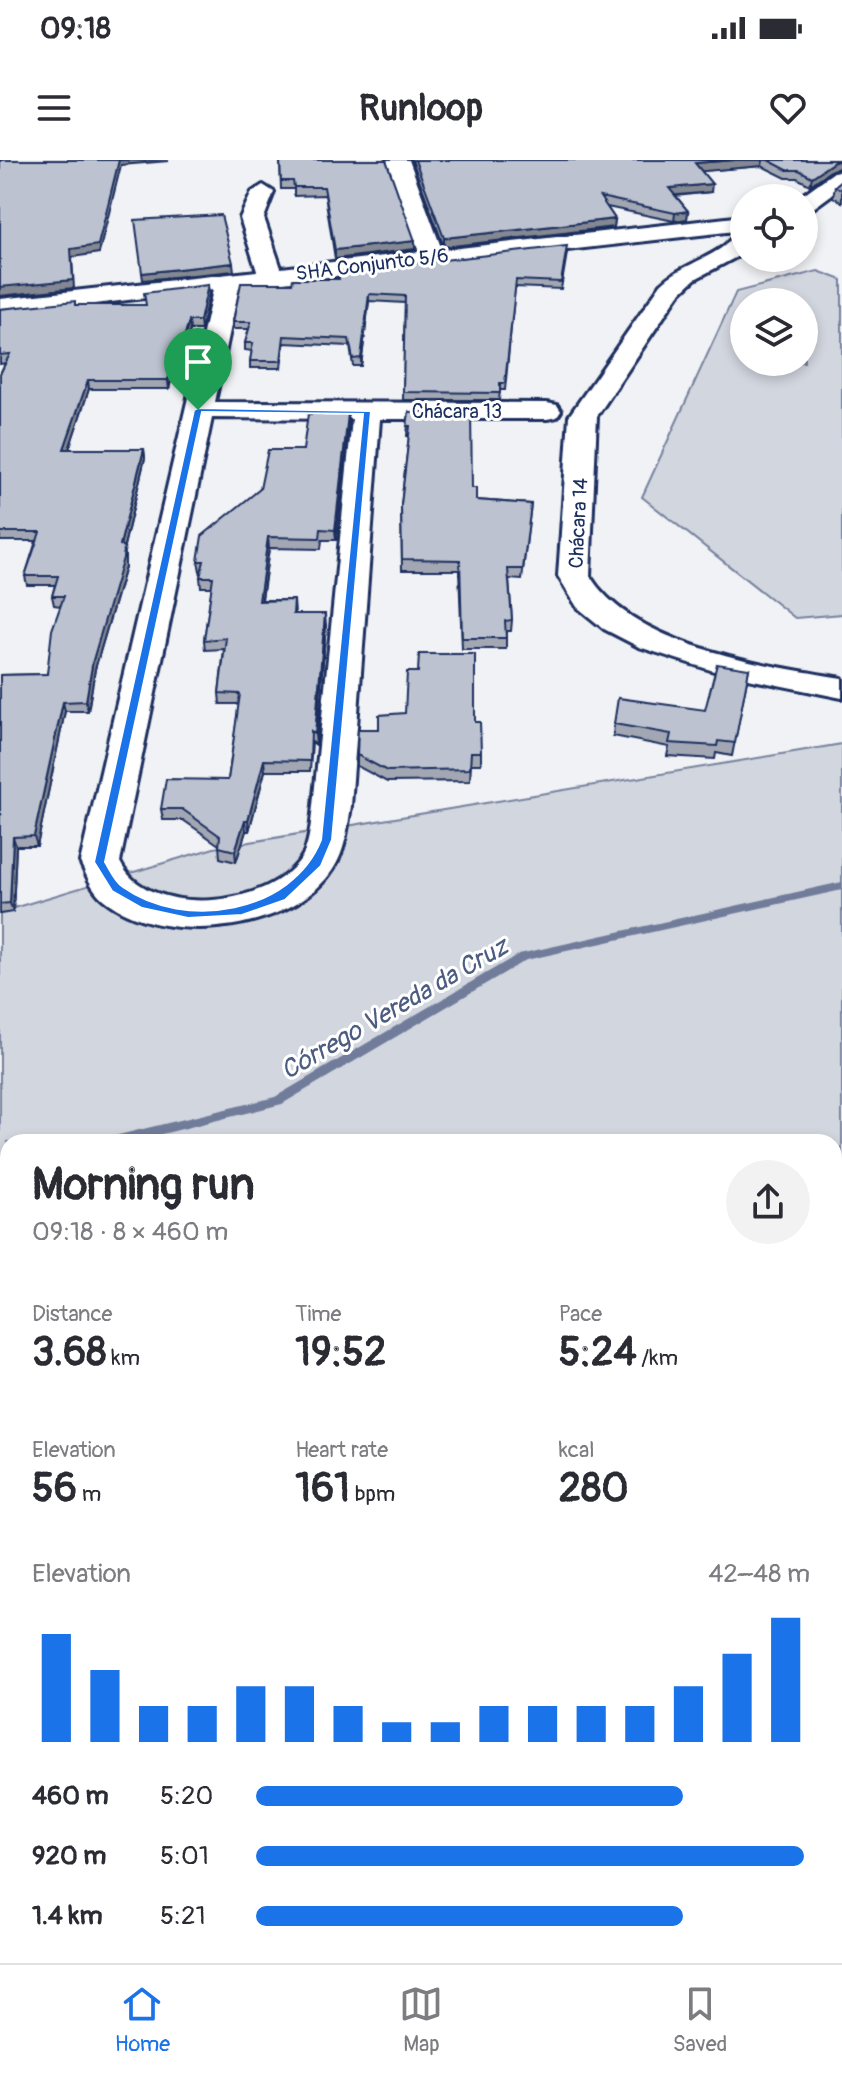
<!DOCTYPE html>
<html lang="en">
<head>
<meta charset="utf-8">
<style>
  body { margin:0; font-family:Pangolin,sans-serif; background:#f2f2f3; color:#2b2b33; height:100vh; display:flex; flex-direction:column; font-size:30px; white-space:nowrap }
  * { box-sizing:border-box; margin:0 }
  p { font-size:26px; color:#7c7c81 }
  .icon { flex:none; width:44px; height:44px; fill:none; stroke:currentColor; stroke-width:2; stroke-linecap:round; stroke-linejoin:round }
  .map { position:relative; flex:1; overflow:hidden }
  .drawer { position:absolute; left:0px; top:974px; width:842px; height:830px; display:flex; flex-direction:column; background:#fff; border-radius:24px 24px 0 0; box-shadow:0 4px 12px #0003 }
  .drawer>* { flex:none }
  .tools { position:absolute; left:730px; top:24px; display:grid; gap:16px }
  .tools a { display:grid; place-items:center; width:88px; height:88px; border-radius:50%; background:#fff; box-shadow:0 4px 12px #0003; font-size:40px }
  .pin { position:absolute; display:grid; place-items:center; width:68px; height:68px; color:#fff; margin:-82px -34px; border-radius:50% 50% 50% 0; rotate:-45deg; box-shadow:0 0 8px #0007 }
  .pin .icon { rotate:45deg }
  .round { display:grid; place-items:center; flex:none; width:84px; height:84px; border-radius:42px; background:#f2f2f3 }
  .summary { display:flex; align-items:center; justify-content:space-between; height:136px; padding:0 32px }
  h1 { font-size:44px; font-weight:800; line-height:60px }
  .metrics { display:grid; grid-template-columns:repeat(3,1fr); gap:12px; height:136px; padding:8px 32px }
  .metrics div { display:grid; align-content:center }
  .metrics b { font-size:40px; font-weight:800 }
  .metrics small { font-size:22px; font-weight:400 }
  .metrics p { font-size:22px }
  .chart { height:224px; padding:16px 32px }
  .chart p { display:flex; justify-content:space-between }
  .chart svg { width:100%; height:144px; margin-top:8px; stroke:#1a73e8; stroke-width:6 }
  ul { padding:0 32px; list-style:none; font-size:26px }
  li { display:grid; grid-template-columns:128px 96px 1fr; align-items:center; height:60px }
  li i { height:20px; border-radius:10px; background:#1a73e8 }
  .status { display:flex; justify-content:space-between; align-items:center; height:56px; padding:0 40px; background:#fff; direction:ltr }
  .status svg { height:22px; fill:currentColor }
  header { display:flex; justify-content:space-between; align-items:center; height:104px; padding:0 32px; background:#fff; font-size:36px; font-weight:800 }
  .tab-bar { display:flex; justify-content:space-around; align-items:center; height:112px; border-top:2px solid #e1e1e2; background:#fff; font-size:22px; color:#7c7c81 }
  .tab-bar a { display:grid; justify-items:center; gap:4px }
  .tab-bar .current { color:#1a73e8 }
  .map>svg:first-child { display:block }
</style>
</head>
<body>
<div class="status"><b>09:18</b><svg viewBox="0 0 49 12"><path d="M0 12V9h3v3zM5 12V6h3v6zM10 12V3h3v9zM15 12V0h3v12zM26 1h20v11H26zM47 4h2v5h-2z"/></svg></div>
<header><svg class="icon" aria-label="menu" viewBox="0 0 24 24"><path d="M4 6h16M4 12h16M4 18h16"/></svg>Runloop<svg class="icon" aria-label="heart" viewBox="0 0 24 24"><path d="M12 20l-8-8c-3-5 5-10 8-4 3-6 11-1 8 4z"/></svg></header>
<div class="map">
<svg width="842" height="1803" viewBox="0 0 842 1803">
  <rect width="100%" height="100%" fill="#f1f2f5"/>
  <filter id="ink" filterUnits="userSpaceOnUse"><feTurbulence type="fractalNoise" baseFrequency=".0125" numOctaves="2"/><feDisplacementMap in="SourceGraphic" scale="16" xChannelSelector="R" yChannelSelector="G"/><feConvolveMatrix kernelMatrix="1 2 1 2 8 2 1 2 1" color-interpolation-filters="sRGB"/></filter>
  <g filter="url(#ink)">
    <path fill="#d2d6df" stroke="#76829e" stroke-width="2" fill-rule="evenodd" d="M 818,111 L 842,120 L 842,454 L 795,458 L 642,337 L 736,132 ZM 744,142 L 804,142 L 804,202 L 744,202 Z
      M 842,584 L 842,1085 L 834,1088 L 834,982 L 8,982 L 8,1432 L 0,1430 L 0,752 L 214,688 Z"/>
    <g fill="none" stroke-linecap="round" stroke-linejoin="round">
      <path fill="#707c9a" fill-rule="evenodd" d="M 842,722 L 842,730 L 526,800 L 282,944 L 130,982 L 104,982 L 106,979 L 110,977 L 275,937 L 519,794 Z
        M 8,1002 L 8,1012 L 0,1014 L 0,1004 Z"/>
      <g stroke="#1b2f5e" stroke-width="6">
        <path id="minor" d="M 387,0 L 409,0 L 442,90 L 744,56 L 744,93 L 695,119 L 679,134 L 597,256 L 590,416 C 634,487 765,505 842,518 L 842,538 L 723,514 L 639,487 L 604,469 L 577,447 L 558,416 L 569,256 L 661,124 C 680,106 704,101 724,86 C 732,79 734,73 744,70 L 239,127 L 215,242 L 547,243 L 557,245 L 561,251 L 557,257 L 547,259 L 380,259 L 351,646 C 347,671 345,695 329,715 C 284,774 160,786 103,739 C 92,730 86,714 80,702 L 213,130 L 0,155 L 0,139 L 257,111 L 240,58 L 252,32 L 263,25 L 274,32 L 264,58 L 281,108 L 419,92 ZM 212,258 L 352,259 L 313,646 C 311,661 310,681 303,695 C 273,748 148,760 120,702 Z
          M 842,10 L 842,27 L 812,49 L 804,51 L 804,38 L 798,38 L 834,12 Z
          M 842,1111 L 842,1154 L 834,1157 L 834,1114 Z
          M 8,1516 L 8,1577 L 5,1578 L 8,1580 L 8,1669 L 0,1666 L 0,1519 Z
          M 147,1796 L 221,1796 L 224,1803 L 150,1803 Z"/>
      </g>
      <use href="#minor" fill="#fff" fill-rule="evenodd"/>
    </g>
    <path fill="#a2a7b3" stroke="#1b2f5e" stroke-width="2" d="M 280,0 L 415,81 L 415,89 L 335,99 L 325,35 L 294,36 L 294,29 L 281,29 Z
      M 412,0 L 842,0 L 842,7 L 832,10 L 810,25 L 797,18 L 786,18 L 762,6 L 701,11 L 711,32 L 676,36 L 688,51 L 687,59 L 674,61 L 607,47 L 615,59 L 614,67 L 444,87 Z
      M 842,20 L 842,42 L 833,37 L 835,26 Z
      M 567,93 L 561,129 L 515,127 L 505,230 L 500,230 L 499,240 L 403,240 L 405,143 L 369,141 L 361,206 L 353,206 L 350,186 L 284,183 L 281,208 L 250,208 L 250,201 L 252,191 L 245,190 L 245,183 L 249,169 L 233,169 L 233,162 L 292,123 L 338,119 L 338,112 Z
      M 209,133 L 201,170 L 190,170 L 176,221 L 171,221 L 169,229 L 89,229 L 69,289 L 144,289 L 145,298 L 124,386 L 125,396 L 125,407 L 95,509 L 88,551 L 65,551 L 37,686 L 16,686 L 13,752 L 0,754 L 0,515 L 47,514 L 61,446 L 54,445 L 52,436 L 55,425 L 27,425 L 25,416 L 36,381 L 0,381 L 0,214 L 5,203 L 0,204 L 0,149 L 75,145 L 146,145 Z
      M 409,252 L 472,328 L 476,340 L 531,344 L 522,420 L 509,419 L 512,460 L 511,471 L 506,471 L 506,489 L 462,489 L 459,410 L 402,410 L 401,345 L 409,276 L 407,276 Z
      M 348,254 L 348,264 L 336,380 L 322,380 L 321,389 L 269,388 L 262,440 L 294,440 L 295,454 L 326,465 L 316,585 L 312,582 L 310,611 L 265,611 L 249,671 L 246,671 L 236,702 L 220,698 L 219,685 L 183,660 L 163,660 L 161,649 L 228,620 L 239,544 L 220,544 L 219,533 L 224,489 L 205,490 L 204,480 L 212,427 L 201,427 L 200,417 L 201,411 L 200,411 L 198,401 L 260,329 L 303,290 Z
      M 749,509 L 732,596 L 716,593 L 715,599 L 667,596 L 669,587 L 613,576 L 614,564 L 705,550 Z
      M 475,562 L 481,592 L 481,604 L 471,604 L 470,621 L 387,622 L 357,606 L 357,595 L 379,569 Z
      M 842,1543 L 842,1803 L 834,1791 L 834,1546 L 835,1547 Z"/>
    <path fill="#848892" stroke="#1b2f5e" stroke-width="2" d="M 119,0 L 169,1 L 121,5 L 99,93 L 72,97 L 74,128 L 0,136 L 0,127 Z
      M 735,0 L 763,0 L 762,6 L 694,12 L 695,3 Z
      M 842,0 L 842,7 L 832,10 L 810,25 L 812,17 L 834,2 Z
      M 712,24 L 711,32 L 668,36 L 669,28 Z
      M 688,51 L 687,59 L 674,61 L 675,53 Z
      M 615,59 L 614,67 L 444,87 L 444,78 Z
      M 415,81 L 415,89 L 335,99 L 335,90 Z
      M 233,103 L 234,111 L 143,120 L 142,113 Z
      M 208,125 L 209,133 L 201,170 L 200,161 Z
      M 369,134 L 369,141 L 361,206 L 361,198 Z
      M 189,161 L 190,170 L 176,221 L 174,212 Z
      M 170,213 L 171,221 L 169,229 L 168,220 Z
      M 88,220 L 89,229 L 66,298 L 64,289 Z
      M 348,254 L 348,264 L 336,380 L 335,370 Z
      M 144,289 L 145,298 L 122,394 L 120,385 Z
      M 268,377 L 269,388 L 260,451 L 259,441 Z
      M 124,387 L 125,396 L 125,407 L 95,509 L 88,551 L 86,541 L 93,500 Z
      M 325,454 L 326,465 L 316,585 L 315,574 Z
      M 63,542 L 65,551 L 37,686 L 34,676 Z
      M 264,600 L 265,611 L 249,671 L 248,660 Z
      M 245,660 L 246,671 L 236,702 L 235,691 Z
      M 13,677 L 16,686 L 13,752 L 10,743 Z
      M 842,1359 L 842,1365 L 834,1370 L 834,1364 Z
      M 842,1453 L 842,1457 L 834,1462 L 834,1458 Z
      M 276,1796 L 286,1796 L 275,1803 L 265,1803 Z"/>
    <path fill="#bcc2d0" stroke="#1b2f5e" stroke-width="2" d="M 0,0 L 119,0 L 98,85 L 71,89 L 73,120 L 0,127 Z
      M 280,0 L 386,0 L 415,81 L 335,90 L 324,27 L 294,27 L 293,21 L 281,21 Z
      M 415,0 L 735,0 L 695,3 L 712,24 L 669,28 L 688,51 L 675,53 L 600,37 L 615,59 L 444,78 Z
      M 768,0 L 840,0 L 834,2 L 812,17 L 799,10 L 787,10 Z
      M 842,20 L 842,30 L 835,26 Z
      M 221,55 L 233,103 L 142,113 L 135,60 Z
      M 567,86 L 561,122 L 516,120 L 505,223 L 500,223 L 500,233 L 403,232 L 405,136 L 369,134 L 361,198 L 353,199 L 349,179 L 284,176 L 281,201 L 250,201 L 253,183 L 245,183 L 251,162 L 233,162 L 241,123 L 292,123 L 293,119 L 339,119 L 338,112 Z
      M 208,125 L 200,161 L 189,161 L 174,212 L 170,213 L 168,220 L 88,220 L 64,289 L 144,289 L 120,385 L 124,387 L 123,398 L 93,500 L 86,541 L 63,542 L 34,676 L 13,677 L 10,743 L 0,744 L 0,655 L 2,654 L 0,654 L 0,515 L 47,514 L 52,470 L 64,436 L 52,436 L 58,416 L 25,416 L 40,372 L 0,372 L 0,214 L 10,194 L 0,195 L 0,149 L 75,141 L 75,145 L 146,145 L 144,133 Z
      M 409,252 L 471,252 L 472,328 L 476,328 L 476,340 L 531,344 L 523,409 L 508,409 L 512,460 L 505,461 L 506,478 L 462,478 L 460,400 L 402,399 L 401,345 L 410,266 L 407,266 Z
      M 308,254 L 348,254 L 335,370 L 321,369 L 320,378 L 268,377 L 259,441 L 294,440 L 293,454 L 325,454 L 315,574 L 311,571 L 310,601 L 264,600 L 248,660 L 245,660 L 235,691 L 219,687 L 220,676 L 182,649 L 161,649 L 166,619 L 228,620 L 240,534 L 219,533 L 226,478 L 204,480 L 213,417 L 200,417 L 204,401 L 198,401 L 202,376 L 260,329 L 268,290 L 303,290 Z
      M 419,494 L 475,494 L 475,562 L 480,562 L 481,592 L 471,592 L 470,609 L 387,611 L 357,595 L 358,569 L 379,569 L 379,555 L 405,553 L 407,512 L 418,512 Z
      M 717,504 L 749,509 L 735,583 L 718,581 L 717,586 L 669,583 L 671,574 L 614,564 L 618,538 L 705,550 Z
      M 842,1217 L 842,1359 L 834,1364 L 834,1222 Z
      M 834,1420 L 842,1430 L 842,1453 L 834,1458 Z
      M 842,1543 L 842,1791 L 834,1779 L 834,1546 L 835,1547 Z
      M 0,1783 L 8,1789 L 8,1796 L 18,1796 L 28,1803 L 0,1803 Z
      M 59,1796 L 63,1796 L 72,1803 L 55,1803 Z
      M 262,1796 L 276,1796 L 265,1803 Z
      M 371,1796 L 535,1796 L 538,1803 L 374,1803 Z
      M 593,1796 L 631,1796 L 634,1803 L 582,1803 Z"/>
  </g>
  <path fill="#1a73e8" stroke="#fff" stroke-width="2" fill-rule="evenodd" d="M 198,248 L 371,251 L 332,680 L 321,706 L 285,740 L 242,755 L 188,758 L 142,748 L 112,731 L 94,702 L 194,250 ZM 202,252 L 363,254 L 321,680 C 292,753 185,771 123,727 C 115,722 110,710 105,702 Z"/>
  <g text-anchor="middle" stroke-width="6" stroke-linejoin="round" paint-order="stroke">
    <g font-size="20" fill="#1b2f5e" stroke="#fff">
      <text transform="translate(372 104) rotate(-7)" y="7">SHA Conjunto 5/6</text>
      <text x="457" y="258">Chácara 13</text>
      <text transform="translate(578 363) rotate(-87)" y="7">Chácara 14</text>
    </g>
    <g font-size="26" font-style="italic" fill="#4c5c81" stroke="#fff">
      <text transform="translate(394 848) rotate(-30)" y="9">Córrego Vereda da Cruz</text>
    </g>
  </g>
</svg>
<div class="tools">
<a><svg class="icon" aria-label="locate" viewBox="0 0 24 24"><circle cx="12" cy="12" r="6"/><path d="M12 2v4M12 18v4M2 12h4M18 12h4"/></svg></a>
<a><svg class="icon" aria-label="layers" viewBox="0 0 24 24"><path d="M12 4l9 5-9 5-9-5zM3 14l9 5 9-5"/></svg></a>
</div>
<div class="pin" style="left:198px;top:250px;background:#1e9e55"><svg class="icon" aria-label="arrive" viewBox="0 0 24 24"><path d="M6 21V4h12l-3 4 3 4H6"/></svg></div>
<section class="drawer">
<div class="summary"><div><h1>Morning run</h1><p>09:18 · 8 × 460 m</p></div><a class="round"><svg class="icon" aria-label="share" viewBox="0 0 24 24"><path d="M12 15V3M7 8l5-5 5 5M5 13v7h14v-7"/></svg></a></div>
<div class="metrics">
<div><p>Distance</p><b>3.68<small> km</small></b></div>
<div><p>Time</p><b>19:52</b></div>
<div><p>Pace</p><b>5:24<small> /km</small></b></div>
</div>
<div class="metrics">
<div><p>Elevation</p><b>56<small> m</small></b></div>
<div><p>Heart rate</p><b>161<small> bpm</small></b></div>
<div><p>kcal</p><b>280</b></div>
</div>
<div class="chart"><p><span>Elevation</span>42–48 m</p>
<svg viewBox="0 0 160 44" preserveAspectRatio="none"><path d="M5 44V11M15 44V22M25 44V33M35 44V33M45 44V27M55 44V27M65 44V33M75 44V38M85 44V38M95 44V33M105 44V33M115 44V33M125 44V33M135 44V27M145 44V17M155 44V6"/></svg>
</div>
<ul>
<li><b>460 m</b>5:20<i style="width:77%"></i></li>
<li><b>920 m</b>5:01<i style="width:99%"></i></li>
<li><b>1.4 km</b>5:21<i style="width:77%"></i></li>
</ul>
</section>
</div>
<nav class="tab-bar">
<a class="current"><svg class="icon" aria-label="home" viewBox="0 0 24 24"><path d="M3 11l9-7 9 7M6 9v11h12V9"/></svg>Home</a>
<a><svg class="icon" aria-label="map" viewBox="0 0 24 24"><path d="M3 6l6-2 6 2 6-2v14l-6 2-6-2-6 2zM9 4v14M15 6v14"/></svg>Map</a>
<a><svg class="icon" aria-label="saved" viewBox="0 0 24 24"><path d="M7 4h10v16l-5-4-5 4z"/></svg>Saved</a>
</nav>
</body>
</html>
